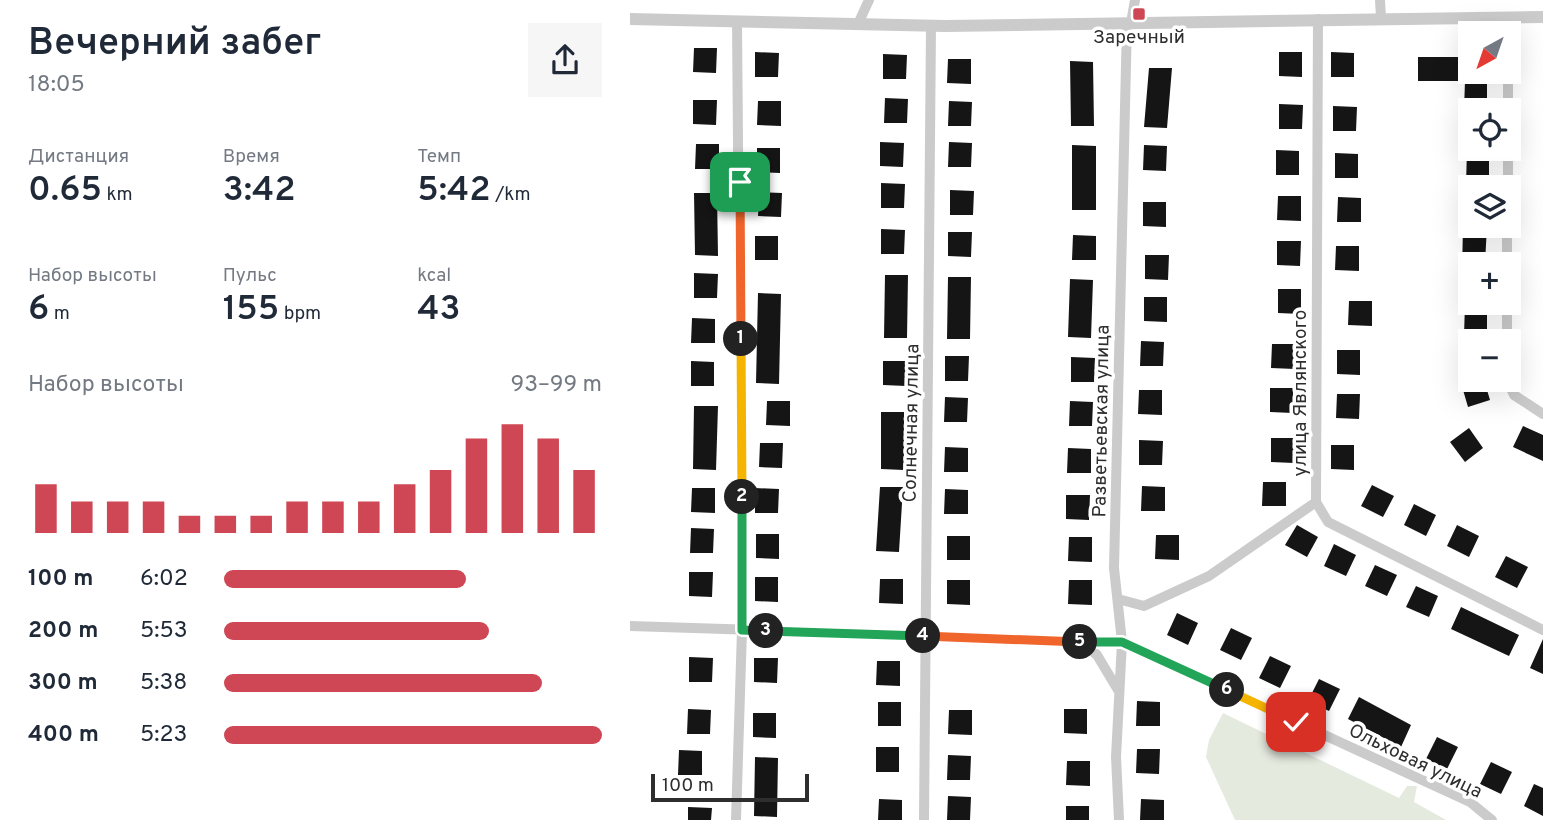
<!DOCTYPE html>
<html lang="ru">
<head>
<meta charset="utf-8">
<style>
  body { margin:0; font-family:Overpass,sans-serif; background:#f6f6f7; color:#1f2937; height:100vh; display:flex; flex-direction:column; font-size:26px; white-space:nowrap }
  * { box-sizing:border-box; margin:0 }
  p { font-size:23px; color:#747a83 }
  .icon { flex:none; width:38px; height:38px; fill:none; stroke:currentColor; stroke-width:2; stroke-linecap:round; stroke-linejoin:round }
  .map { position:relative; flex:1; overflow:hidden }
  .sheet { display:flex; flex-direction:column; background:#fff; width:630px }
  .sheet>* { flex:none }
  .needle { width:46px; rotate:220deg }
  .tools { position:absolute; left:828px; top:21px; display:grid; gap:14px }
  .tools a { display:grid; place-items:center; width:63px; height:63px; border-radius:0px; background:#fff; box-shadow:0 7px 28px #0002; font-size:35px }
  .scale { position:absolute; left:21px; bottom:18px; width:158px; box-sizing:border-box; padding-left:7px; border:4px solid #2e2e2e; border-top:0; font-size:19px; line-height:24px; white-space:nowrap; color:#2e2e2e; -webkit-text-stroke:5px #fff; paint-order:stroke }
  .pin { position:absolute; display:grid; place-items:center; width:60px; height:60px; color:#fff; margin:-30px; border-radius:14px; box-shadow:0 4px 10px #0006 }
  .km { position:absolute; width:35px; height:35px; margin:-18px; border-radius:50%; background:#222; color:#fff; font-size:19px; line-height:35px; text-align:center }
  .round { display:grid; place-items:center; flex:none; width:74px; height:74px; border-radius:0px; background:#f6f6f7 }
  .summary { display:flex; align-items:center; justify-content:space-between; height:119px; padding:0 28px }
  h1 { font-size:38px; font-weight:600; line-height:52px }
  .stats { display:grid; grid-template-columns:repeat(3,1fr); gap:10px; height:119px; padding:7px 28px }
  .stats div { display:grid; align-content:center }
  .stats b { font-size:35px; font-weight:600 }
  .stats small { font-size:19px; font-weight:400 }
  .stats p { font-size:19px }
  .chart { height:196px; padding:14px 28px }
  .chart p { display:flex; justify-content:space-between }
  .chart svg { width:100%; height:126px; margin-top:7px; stroke:#cf4754; stroke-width:6 }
  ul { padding:0 28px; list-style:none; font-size:23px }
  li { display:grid; grid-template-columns:112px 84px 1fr; align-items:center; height:52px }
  li i { height:18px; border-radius:9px; background:#cf4754 }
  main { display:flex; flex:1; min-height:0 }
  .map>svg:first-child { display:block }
</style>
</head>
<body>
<main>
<section class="sheet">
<div class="summary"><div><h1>Вечерний забег</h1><p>18:05</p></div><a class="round"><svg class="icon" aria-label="share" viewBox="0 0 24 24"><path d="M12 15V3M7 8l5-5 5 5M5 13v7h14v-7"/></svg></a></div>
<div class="stats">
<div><p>Дистанция</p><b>0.65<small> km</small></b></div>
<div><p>Время</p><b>3:42</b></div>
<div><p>Темп</p><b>5:42<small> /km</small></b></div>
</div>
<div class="stats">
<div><p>Набор высоты</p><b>6<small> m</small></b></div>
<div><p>Пульс</p><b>155<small> bpm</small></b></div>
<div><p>kcal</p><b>43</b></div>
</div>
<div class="chart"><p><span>Набор высоты</span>93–99 m</p>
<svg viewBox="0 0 160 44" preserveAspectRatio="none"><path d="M5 44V27M15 44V33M25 44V33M35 44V33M45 44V38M55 44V38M65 44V38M75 44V33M85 44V33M95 44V33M105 44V27M115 44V22M125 44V11M135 44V6M145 44V11M155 44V22"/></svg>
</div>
<ul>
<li><b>100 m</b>6:02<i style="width:64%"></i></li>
<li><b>200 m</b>5:53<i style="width:70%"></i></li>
<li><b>300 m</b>5:38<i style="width:84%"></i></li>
<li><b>400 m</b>5:23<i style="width:100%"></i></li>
</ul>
</section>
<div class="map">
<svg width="913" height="820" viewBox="0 0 913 820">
  <rect width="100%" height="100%" fill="#fff"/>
  <path fill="#e5eade" d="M 593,713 L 769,798 L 777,786 L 787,786 L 784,802 L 816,820 L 605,820 L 576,757 L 579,740 Z"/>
  <path fill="#151515" d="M 64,48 L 87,48 L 86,73 L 63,72 Z
    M 125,52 L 149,53 L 148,77 L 125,77 Z
    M 649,52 L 672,52 L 672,77 L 649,76 Z
    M 701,52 L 724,53 L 724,77 L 701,77 Z
    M 253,54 L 277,55 L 276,79 L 253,79 Z
    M 788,57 L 840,57 L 840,72 L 857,72 L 857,110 L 834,110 L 835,81 L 788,81 Z
    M 318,59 L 341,59 L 341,84 L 317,83 Z
    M 440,61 L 463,62 L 464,126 L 441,126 Z
    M 519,68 L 542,68 L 537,128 L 514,127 Z
    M 255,98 L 278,99 L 277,123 L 254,123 Z
    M 63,100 L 87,100 L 86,125 L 63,124 Z
    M 128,101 L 151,101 L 151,126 L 127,125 Z
    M 319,101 L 342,102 L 341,126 L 318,126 Z
    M 649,104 L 673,105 L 672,129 L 649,129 Z
    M 703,106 L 727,107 L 726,131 L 703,131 Z
    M 250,142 L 274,143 L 273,167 L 250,166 Z
    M 319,142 L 342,143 L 341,167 L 318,167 Z
    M 66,144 L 89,144 L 89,169 L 65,169 Z
    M 442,145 L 466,146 L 466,210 L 442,210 Z
    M 514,145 L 537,146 L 536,171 L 513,170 Z
    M 127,148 L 150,148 L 150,173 L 127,172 Z
    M 837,149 L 859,149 L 859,178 L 854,178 L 854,187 L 840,187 L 840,210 L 830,210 L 830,185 L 836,185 Z
    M 646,150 L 669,151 L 669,175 L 646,175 Z
    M 705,153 L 728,154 L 728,178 L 705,178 Z
    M 251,183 L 275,184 L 274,208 L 251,208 Z
    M 320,190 L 344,191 L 343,215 L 320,215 Z
    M 129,192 L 152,193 L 151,217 L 128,216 Z
    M 64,193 L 87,193 L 88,256 L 65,255 Z
    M 648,196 L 671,196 L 671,221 L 647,220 Z
    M 708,197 L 731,198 L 731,222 L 707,222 Z
    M 513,202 L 536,202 L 536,227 L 513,226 Z
    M 833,226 L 857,226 L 855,264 L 840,264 L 840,272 L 832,272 Z
    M 251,229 L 275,230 L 274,254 L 251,254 Z
    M 318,232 L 342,232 L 341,257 L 318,256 Z
    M 443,235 L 466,236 L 466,260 L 442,260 Z
    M 125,236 L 148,236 L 148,260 L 125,260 Z
    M 647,241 L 671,241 L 670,266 L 647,265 Z
    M 706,246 L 729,246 L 729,271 L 705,270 Z
    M 515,255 L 539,255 L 538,280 L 515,279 Z
    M 64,273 L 88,274 L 87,298 L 64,298 Z
    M 255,275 L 278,275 L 277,338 L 254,338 Z
    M 318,277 L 341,277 L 340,339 L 317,339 Z
    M 440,279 L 463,280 L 461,338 L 438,337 Z
    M 648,289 L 671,289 L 671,314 L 648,313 Z
    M 128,293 L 151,294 L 149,384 L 126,383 Z
    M 514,297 L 537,297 L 537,322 L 514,321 Z
    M 719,301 L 742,301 L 742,326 L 718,325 Z
    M 835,303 L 857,303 L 857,336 L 834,336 Z
    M 62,318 L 85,319 L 85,343 L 61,343 Z
    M 511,341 L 534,342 L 533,366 L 510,366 Z
    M 642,344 L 665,344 L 665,369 L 641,368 Z
    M 707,350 L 730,350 L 730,375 L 707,374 Z
    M 315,356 L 339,356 L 338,381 L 315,381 Z
    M 441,357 L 465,358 L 464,382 L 441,382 Z
    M 61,361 L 84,362 L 84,386 L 61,386 Z
    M 253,361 L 276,361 L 276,386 L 253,385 Z
    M 842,380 L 854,380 L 860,400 L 838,407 L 831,383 Z
    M 640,388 L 663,388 L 663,413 L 640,412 Z
    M 509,390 L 532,390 L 532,415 L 508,414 Z
    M 707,394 L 730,394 L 729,419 L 706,418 Z
    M 315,397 L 338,398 L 337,422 L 314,422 Z
    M 137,401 L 160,401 L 160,426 L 136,425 Z
    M 440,401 L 463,402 L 462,426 L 439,426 Z
    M 64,406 L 88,406 L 86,470 L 63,469 Z
    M 251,412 L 274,412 L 274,470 L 251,469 Z
    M 893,426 L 913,435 L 913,461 L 883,447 Z
    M 839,428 L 853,448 L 835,462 L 820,442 Z
    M 641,438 L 665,438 L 664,463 L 641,462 Z
    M 509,440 L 533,441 L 532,465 L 509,465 Z
    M 130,443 L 153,443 L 152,468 L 129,467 Z
    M 701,445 L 724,445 L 724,470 L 701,469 Z
    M 315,447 L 338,448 L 338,472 L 314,472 Z
    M 438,448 L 461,449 L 461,473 L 437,473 Z
    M 633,482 L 656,482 L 656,506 L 632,506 Z
    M 742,485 L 764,496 L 753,517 L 731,506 Z
    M 512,486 L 535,487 L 535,511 L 511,511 Z
    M 250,487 L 273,487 L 269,552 L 246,551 Z
    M 62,488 L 85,488 L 85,513 L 61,512 Z
    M 125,488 L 149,489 L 148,513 L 125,513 Z
    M 315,489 L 338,490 L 338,514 L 314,514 Z
    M 436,495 L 460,495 L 459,520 L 436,519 Z
    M 784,504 L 806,515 L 796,536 L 774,525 Z
    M 667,525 L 688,537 L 677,557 L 655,545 Z
    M 827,525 L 849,536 L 839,557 L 817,546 Z
    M 61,528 L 84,529 L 83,553 L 60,553 Z
    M 126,534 L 149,534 L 149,559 L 126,558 Z
    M 526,535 L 549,535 L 549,560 L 525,559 Z
    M 317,536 L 340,536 L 340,560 L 317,560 Z
    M 439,537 L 462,537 L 462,562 L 438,561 Z
    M 704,544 L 726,555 L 716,576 L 694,566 Z
    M 876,556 L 898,567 L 887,588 L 865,577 Z
    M 745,565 L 767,575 L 757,596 L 735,586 Z
    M 59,572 L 83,572 L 82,597 L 59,596 Z
    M 125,577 L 148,577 L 148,602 L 125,601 Z
    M 250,579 L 273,579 L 273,604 L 249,603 Z
    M 317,580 L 340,580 L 340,605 L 317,604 Z
    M 439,580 L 462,580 L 462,605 L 438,604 Z
    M 786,586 L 808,596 L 799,617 L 776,607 Z
    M 831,607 L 889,635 L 879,656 L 821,629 Z
    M 547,613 L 568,623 L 558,645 L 537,635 Z
    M 601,628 L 622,638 L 611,660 L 590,650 Z
    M 913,639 L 913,674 L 900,668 Z
    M 640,656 L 661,666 L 650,688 L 629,678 Z
    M 59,657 L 83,658 L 82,682 L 59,682 Z
    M 124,658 L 148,658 L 147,683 L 124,682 Z
    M 247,661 L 270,661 L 270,686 L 246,685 Z
    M 689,679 L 710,689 L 699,711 L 678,701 Z
    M 729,697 L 781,725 L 771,747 L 718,719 Z
    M 507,701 L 530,702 L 530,726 L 506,726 Z
    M 248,702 L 271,702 L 271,726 L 248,726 Z
    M 58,709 L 81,710 L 80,734 L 57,734 Z
    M 434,709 L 457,709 L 457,734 L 434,733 Z
    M 319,710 L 342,710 L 342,735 L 318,734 Z
    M 123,713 L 146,713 L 146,738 L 123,737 Z
    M 807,737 L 828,747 L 817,769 L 796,759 Z
    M 246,747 L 269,747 L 269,772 L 246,772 Z
    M 507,749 L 530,749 L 529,774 L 506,773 Z
    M 49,750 L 72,751 L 72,775 L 48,775 Z
    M 318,755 L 341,756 L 340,780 L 317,780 Z
    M 125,757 L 148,758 L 147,817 L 124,816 Z
    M 437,761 L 460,761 L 460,786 L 436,785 Z
    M 861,762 L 882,772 L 871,794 L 850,784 Z
    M 904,784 L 913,788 L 913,816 L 894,806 Z
    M 318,796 L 341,797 L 340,820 L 317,820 Z
    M 249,799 L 272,800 L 272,820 L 248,820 Z
    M 511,799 L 534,800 L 534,820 L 510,820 Z
    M 436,806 L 459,806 L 459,820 L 436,820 Z
    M 58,807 L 82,808 L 81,820 L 58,820 Z"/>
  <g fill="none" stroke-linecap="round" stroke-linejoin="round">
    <path stroke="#cbcbcb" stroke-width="10" d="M 750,0 L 751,18
      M 688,19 L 686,502 L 698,522 L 913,630
      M 501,23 L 505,0
      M 228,24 L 239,0
      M 878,33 L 878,19
      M 878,110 L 878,72
      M 878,187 L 878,149
      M 877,264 L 877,226
      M 877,341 L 877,303
      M 877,380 L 884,395 L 913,414
      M 488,599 L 514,606 L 579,576 L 686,502
      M 0,626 L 492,642 L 840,802 L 862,820
      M 451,642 L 467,655 L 488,690
      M 106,820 L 112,630 L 107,21
      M 294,820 L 301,26
      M 489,820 L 486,757 L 492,642 L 484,568 L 497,23"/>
    <path stroke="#cbcbcb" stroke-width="12" d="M 0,19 L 315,26 L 913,17"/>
  </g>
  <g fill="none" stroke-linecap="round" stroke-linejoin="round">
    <g stroke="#fff" stroke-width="14">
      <path id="split-1" d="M 110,182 L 111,339"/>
    </g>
    <g stroke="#fff" stroke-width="14">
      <path id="split-2" d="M 111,339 L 112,497"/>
    </g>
    <g stroke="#fff" stroke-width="14">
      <path id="split-3" d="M 112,497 L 112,630 L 136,631"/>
    </g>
    <g stroke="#fff" stroke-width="14">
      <path id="split-4" d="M 136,631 L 293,636"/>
    </g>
    <g stroke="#fff" stroke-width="14">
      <path id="split-5" d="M 293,636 L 450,642"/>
    </g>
    <g stroke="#fff" stroke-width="14">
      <path id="split-6" d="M 450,642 L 492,642 L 597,690"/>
    </g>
    <g stroke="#fff" stroke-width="14">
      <path id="split-7" d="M 597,690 L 666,722"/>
    </g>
    <use href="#split-1" stroke="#f0652b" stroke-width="9"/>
    <use href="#split-2" stroke="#f5b400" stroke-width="9"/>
    <use href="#split-3" stroke="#22a559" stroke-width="9"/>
    <use href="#split-4" stroke="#22a559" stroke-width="9"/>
    <use href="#split-5" stroke="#f0652b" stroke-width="9"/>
    <use href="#split-6" stroke="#22a559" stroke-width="9"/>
    <use href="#split-7" stroke="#f5b400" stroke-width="9"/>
  </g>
  <rect fill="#cf4754" stroke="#fff" stroke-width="2.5" x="502" y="7" width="14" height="14" rx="3.5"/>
  <g text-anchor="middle" stroke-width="7" stroke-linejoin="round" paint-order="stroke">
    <g font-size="19" fill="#2e2e2e" stroke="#fff">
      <text x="509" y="43">Заречный</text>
    </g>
    <g font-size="19" fill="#2e2e2e" stroke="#fff">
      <text transform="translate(669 393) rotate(-90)" y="7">улица Являнского</text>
      <text transform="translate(470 421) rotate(-89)" y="7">Разветьевская улица</text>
      <text transform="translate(280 423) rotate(-89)" y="7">Солнечная улица</text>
      <text transform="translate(786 760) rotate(26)" y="7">Ольховая улица</text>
    </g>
  </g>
</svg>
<div class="tools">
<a><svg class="needle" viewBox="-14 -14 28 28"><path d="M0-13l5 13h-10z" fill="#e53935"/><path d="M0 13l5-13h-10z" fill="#747a83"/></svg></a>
<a><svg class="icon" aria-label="locate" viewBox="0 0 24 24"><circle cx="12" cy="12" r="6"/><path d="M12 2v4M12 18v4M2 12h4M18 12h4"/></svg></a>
<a><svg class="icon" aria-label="layers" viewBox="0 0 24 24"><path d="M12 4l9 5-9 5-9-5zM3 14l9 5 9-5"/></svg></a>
<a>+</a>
<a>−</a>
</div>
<div class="scale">100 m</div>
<div class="pin" style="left:110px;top:182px;background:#1e9e55"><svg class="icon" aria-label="arrive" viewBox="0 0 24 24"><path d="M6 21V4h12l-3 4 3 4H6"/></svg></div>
<div class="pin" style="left:666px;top:722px;background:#d93025"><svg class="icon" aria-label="check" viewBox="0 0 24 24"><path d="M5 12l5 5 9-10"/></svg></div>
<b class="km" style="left:111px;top:339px">1</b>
<b class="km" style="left:112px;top:497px">2</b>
<b class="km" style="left:136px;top:631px">3</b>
<b class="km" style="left:293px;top:636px">4</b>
<b class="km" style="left:450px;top:642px">5</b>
<b class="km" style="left:597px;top:690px">6</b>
</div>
</main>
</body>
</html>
